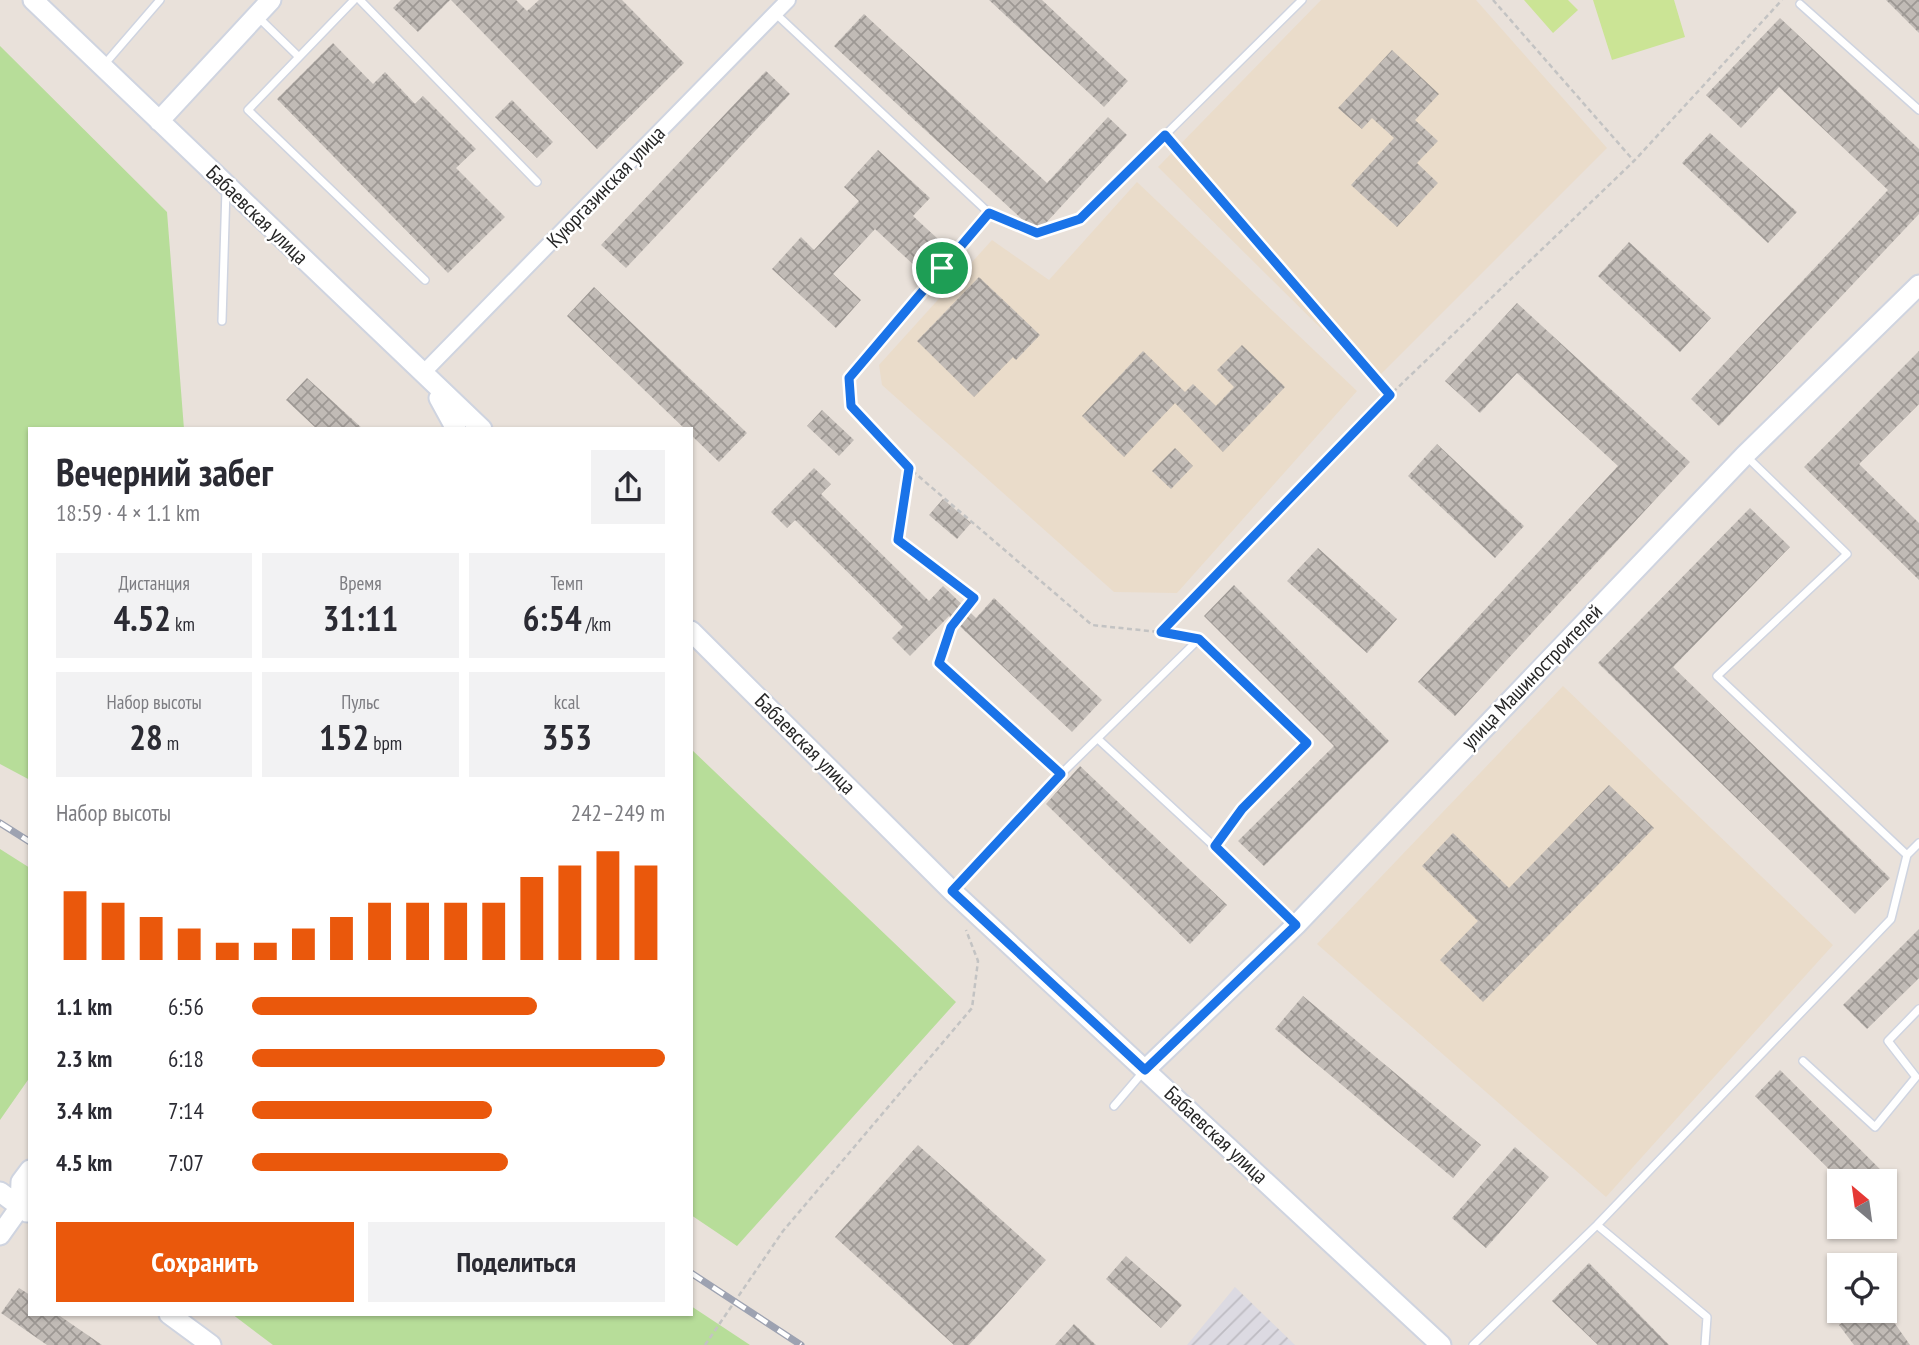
<!DOCTYPE html>
<html lang="ru">
<head>
<meta charset="utf-8">
<style>
  body { margin:0; font-family:"PT Sans Narrow",sans-serif; background:#f2f2f3; color:#2b2b33; height:100vh; display:flex; flex-direction:column; font-size:26px; white-space:nowrap }
  * { box-sizing:border-box; margin:0 }
  p { font-size:23px; color:#7c7c81 }
  .icon { flex:none; width:38px; height:38px; fill:none; stroke:currentColor; stroke-width:2; stroke-linecap:round; stroke-linejoin:round }
  .map { position:relative; flex:1; overflow:hidden }
  .sheet { position:absolute; left:28px; top:427px; width:665px; height:889px; display:flex; flex-direction:column; background:#fff; border-radius:0px; box-shadow:0 2px 5px #0004 }
  .sheet>* { flex:none }
  .needle { width:46px; rotate:331deg }
  .buttons { position:absolute; left:1827px; top:1169px; display:grid; gap:14px }
  .buttons a { display:grid; place-items:center; width:70px; height:70px; border-radius:0px; background:#fff; box-shadow:0 2px 5px #0004; font-size:35px }
  .pin { position:absolute; display:grid; place-items:center; width:60px; height:60px; color:#fff; margin:-30px; border:4px solid #fff; border-radius:50%; box-shadow:0 2px 7px #0007 }
  .round { display:grid; place-items:center; flex:none; width:74px; height:74px; border-radius:0px; background:#f2f2f3 }
  .summary { display:flex; align-items:center; justify-content:space-between; height:119px; padding:0 28px }
  h1 { font-size:38px; font-weight:700; line-height:52px }
  .stats { display:grid; grid-template-columns:repeat(3,1fr); gap:10px; height:119px; padding:7px 28px }
  .stats div { display:grid; align-content:center; border-radius:0px; background:#f2f2f3; text-align:center }
  .stats b { font-size:35px; font-weight:700 }
  .stats small { font-size:19px; font-weight:400 }
  .stats p { font-size:19px }
  .chart { height:196px; padding:14px 28px }
  .chart p { display:flex; justify-content:space-between }
  .chart svg { width:100%; height:126px; margin-top:7px; stroke:#ea580c; stroke-width:6 }
  .button { display:flex; gap:14px; margin-top:auto; padding:14px 28px }
  .button a { flex:1; height:80px; border-radius:0px; background:#ea580c; color:#fff; font-size:28px; font-weight:700; line-height:80px; text-align:center }
  .button a+a { background:#f2f2f3; color:#2b2b33 }
  ul { padding:0 28px; list-style:none; font-size:23px }
  li { display:grid; grid-template-columns:112px 84px 1fr; align-items:center; height:52px }
  li i { height:18px; border-radius:9px; background:#ea580c }
  .map>svg:first-child { display:block }
</style>
</head>
<body>
<div class="map">
<svg width="1919" height="1345" viewBox="0 0 1919 1345">
  <defs>
    <pattern id="industrial-furrows" width="10" height="10" patternUnits="userSpaceOnUse" patternTransform="scale(1.75)"><rect width="10" height="10" fill="#dcdae2"/><path d="M-1 1l2-2M0 10L10 0M9 11l2-2" fill="none" stroke="#bdbbc2"/></pattern>
    <pattern id="building-cross-hatch" width="8" height="8" patternUnits="userSpaceOnUse" patternTransform="scale(1.75)"><rect width="8" height="8" fill="#c1bbb6"/><path d="M0 0l8 8M0 8l8-8" fill="none" stroke="#9d9894"/></pattern>
  </defs>
  <rect width="100%" height="100%" fill="#e9e1da"/>
  <path fill="url(#industrial-furrows)" d="M 1235,1287 L 1295,1345 L 1187,1345 Z"/>
  <path fill="#eadcca" d="M 1321,0 L 1476,0 L 1607,148 L 1374,381 L 1158,167 Z
    M 1137,182 L 1357,391 L 1177,593 L 1114,592 L 882,385 L 879,365 L 992,240 L 1049,280 Z
    M 1563,686 L 1833,945 L 1606,1197 L 1317,944 Z"/>
  <path fill="#b7dd99" d="M 0,46 L 167,212 L 184,429 L 30,429 L 30,780 L 0,764 Z
    M 691,749 L 956,1002 L 737,1246 L 691,1215 Z
    M 0,849 L 30,868 L 30,1077 L 0,1120 Z
    M 691,1306 L 750,1345 L 273,1345 L 232,1314 L 691,1314 Z"/>
  <path fill="#cbe495" d="M 1524,0 L 1568,0 L 1578,10 L 1553,33 Z
    M 1593,0 L 1674,0 L 1685,37 L 1612,60 Z"/>
  <path fill="url(#building-cross-hatch)" d="M 401,0 L 450,0 L 418,32 L 393,8 Z
    M 451,0 L 516,0 L 527,11 L 539,0 L 622,0 L 684,63 L 597,149 Z
    M 989,0 L 1042,0 L 1128,81 L 1104,107 Z
    M 1886,0 L 1919,0 L 1919,33 Z
    M 864,14 L 1047,183 L 1108,117 L 1127,135 L 1045,224 L 1037,226 L 1024,221 L 834,46 Z
    M 1780,18 L 1919,149 L 1919,214 L 1719,426 L 1691,399 L 1888,190 L 1779,87 L 1741,128 L 1706,95 Z
    M 333,43 L 373,84 L 385,72 L 415,104 L 423,96 L 476,149 L 456,168 L 505,217 L 448,273 L 277,99 Z
    M 1392,50 L 1439,94 L 1415,120 L 1438,141 L 1417,163 L 1438,183 L 1397,227 L 1351,185 L 1394,138 L 1372,118 L 1362,129 L 1338,108 Z
    M 766,71 L 790,94 L 626,268 L 601,245 Z
    M 512,100 L 553,142 L 537,158 L 495,117 Z
    M 1710,133 L 1797,212 L 1768,243 L 1682,163 Z
    M 878,150 L 930,198 L 913,216 L 940,241 L 916,267 L 875,229 L 833,274 L 861,300 L 836,328 L 772,269 L 801,237 L 814,250 L 859,201 L 844,187 Z
    M 1629,242 L 1711,318 L 1680,352 L 1598,276 Z
    M 979,277 L 1040,335 L 1016,360 L 1013,357 L 974,397 L 917,341 Z
    M 594,287 L 747,433 L 719,462 L 691,435 L 691,429 L 685,429 L 567,316 Z
    M 1517,303 L 1690,462 L 1455,716 L 1418,682 L 1618,466 L 1517,373 L 1480,413 L 1445,381 Z
    M 1242,345 L 1285,387 L 1223,452 L 1175,403 L 1124,457 L 1082,416 L 1143,351 L 1185,392 L 1193,384 L 1216,406 L 1234,387 L 1217,370 Z
    M 1919,351 L 1919,404 L 1859,464 L 1919,523 L 1919,580 L 1804,467 Z
    M 307,378 L 363,429 L 317,429 L 286,400 Z
    M 822,410 L 854,440 L 839,456 L 807,426 Z
    M 1437,444 L 1524,526 L 1495,558 L 1408,476 Z
    M 1175,448 L 1193,466 L 1171,489 L 1152,471 Z
    M 814,468 L 831,484 L 821,494 L 929,601 L 943,586 L 976,618 L 994,598 L 1102,700 L 1072,732 L 949,616 L 910,656 L 892,638 L 903,627 L 795,520 L 787,528 L 771,512 Z
    M 943,499 L 971,523 L 957,539 L 929,515 Z
    M 1750,508 L 1790,547 L 1673,667 L 1890,878 L 1855,914 L 1598,663 Z
    M 1318,548 L 1397,619 L 1367,653 L 1287,581 Z
    M 1234,585 L 1389,741 L 1264,866 L 1238,841 L 1334,746 L 1204,616 Z
    M 1080,766 L 1227,905 L 1190,944 L 1046,804 Z
    M 1609,785 L 1654,828 L 1483,1002 L 1440,960 L 1478,921 L 1422,866 L 1453,833 L 1509,888 Z
    M 1919,929 L 1919,978 L 1867,1029 L 1843,1005 Z
    M 1303,996 L 1481,1145 L 1453,1178 L 1275,1029 Z
    M 1780,1070 L 1892,1181 L 1841,1181 L 1755,1096 Z
    M 918,1145 L 1046,1260 L 969,1345 L 954,1345 L 835,1237 Z
    M 1515,1147 L 1549,1177 L 1486,1248 L 1452,1218 Z
    M 1126,1256 L 1182,1305 L 1161,1328 L 1106,1279 Z
    M 1589,1263 L 1669,1345 L 1598,1345 L 1552,1301 Z
    M 19,1288 L 30,1295 L 30,1314 L 57,1314 L 102,1345 L 47,1345 L 1,1313 Z
    M 1858,1311 L 1886,1311 L 1910,1345 L 1854,1345 L 1839,1325 Z
    M 1074,1324 L 1096,1345 L 1055,1345 Z"/>
  <g fill="none" stroke-linecap="round" stroke-linejoin="round">
    <g stroke="#cfd4e0" stroke-width="10">
      <path id="lane" d="M 360,0 L 537,182
        M 1800,4 L 1919,110
        M 776,14 L 989,213 L 1037,233 L 1080,219 L 1302,0
        M 257,16 L 299,57 L 248,110 L 425,280
        M 299,57 L 354,0
        M 103,66 L 160,0
        M 222,321 L 226,189
        M 1745,455 L 1847,554 L 1717,676 L 1907,855
        M 1098,739 L 1268,896 L 1295,925
        M 953,890 L 1061,774 L 1199,639 L 1307,743 L 1242,809 L 1215,846
        M 1803,1061 L 1875,1127 L 1916,1077 L 1888,1041 L 1919,1009
        M 1114,1106 L 1143,1072
        M 1597,1225 L 1707,1317 L 1705,1345
        M 1473,1345 L 1597,1225 L 1891,919 L 1907,855 L 1919,843"/>
    </g>
    <g stroke="#cfd4e0" stroke-width="18">
      <path id="street" d="M 423,373 L 788,0"/>
    </g>
    <g stroke="#cfd4e0" stroke-width="23">
      <path id="secondary" d="M 33,0 L 482,429
        M 159,121 L 271,0
        M 439,398 L 456,429
        M 691,631 L 952,891 L 1441,1345
        M 1145,1070 L 1296,925 L 1745,455 L 1919,285
        M 0,1192 L 27,1212
        M 20,1207 L 21,1182 L 30,1170
        M 0,1235 L 20,1207 L 30,1201
        M 169,1314 L 211,1345"/>
    </g>
    <path stroke="#c3c3c3" stroke-width="2.5" stroke-dasharray="5 3.5" stroke-linecap="butt" d="M 1493,0 L 1634,161
      M 1172,143 L 1390,395
      M 982,221 L 849,378 L 851,406 L 909,468 L 1092,625 L 1159,632
      M 909,468 L 899,540 L 974,599 L 951,627 L 938,663 L 1054,767
      M 1184,636 L 1161,632 L 1390,395 L 1634,161 L 1782,0
      M 705,1345 L 783,1231 L 972,1008 L 978,961 L 966,930"/>
    <use href="#lane" stroke="#fff" stroke-width="7"/>
    <use href="#street" stroke="#fff" stroke-width="14"/>
    <use href="#secondary" stroke="#fff" stroke-width="19"/>
    <g stroke="#9da2b1" stroke-width="7">
      <path id="rail" d="M 0,823 L 30,842
        M 691,1273 L 801,1345"/>
    </g>
    <use href="#rail" stroke="#fff" stroke-width="4.5" stroke-dasharray="13" stroke-linecap="butt"/>
  </g>
  <g fill="none" stroke-linecap="round" stroke-linejoin="round">
    <g stroke="#fff" stroke-width="14">
      <path id="route" d="M 1165,135 L 1390,395 L 1161,632 L 1199,639 L 1307,743 L 1242,809 L 1215,846 L 1296,925 L 1145,1070 L 952,891 L 1061,774 L 939,663 L 951,627 L 974,598 L 898,540 L 909,468 L 851,406 L 849,378 L 989,213 L 1037,233 L 1080,219 Z"/>
    </g>
    <use href="#route" stroke="#1a73e8" stroke-width="9"/>
  </g>
  <g text-anchor="middle" stroke-width="5" stroke-linejoin="round" paint-order="stroke">
    <g font-size="21" fill="#272727" stroke="#fff">
      <text transform="translate(606 187) rotate(-46)" y="7">Куюргазинская улица</text>
      <text transform="translate(257 215) rotate(44)" y="7">Бабаевская улица</text>
      <text transform="translate(1532 677) rotate(-46)" y="7">улица Машиностроителей</text>
      <text transform="translate(805 744) rotate(45)" y="7">Бабаевская улица</text>
      <text transform="translate(1216 1135) rotate(43)" y="7">Бабаевская улица</text>
    </g>
  </g>
</svg>
<div class="buttons">
<a><svg class="needle" viewBox="-14 -14 28 28"><path d="M0-13l5 13h-10z" fill="#e53935"/><path d="M0 13l5-13h-10z" fill="#7c7c81"/></svg></a>
<a><svg class="icon" aria-label="locate" viewBox="0 0 24 24"><circle cx="12" cy="12" r="6"/><path d="M12 2v4M12 18v4M2 12h4M18 12h4"/></svg></a>
</div>
<div class="pin" style="left:942px;top:268px;background:#1e9e55"><svg class="icon" aria-label="arrive" viewBox="0 0 24 24"><path d="M6 21V4h12l-3 4 3 4H6"/></svg></div>
<section class="sheet">
<div class="summary"><div><h1>Вечерний забег</h1><p>18:59 · 4 × 1.1 km</p></div><a class="round"><svg class="icon" aria-label="share" viewBox="0 0 24 24"><path d="M12 15V3M7 8l5-5 5 5M5 13v7h14v-7"/></svg></a></div>
<div class="stats">
<div><p>Дистанция</p><b>4.52<small> km</small></b></div>
<div><p>Время</p><b>31:11</b></div>
<div><p>Темп</p><b>6:54<small> /km</small></b></div>
</div>
<div class="stats">
<div><p>Набор высоты</p><b>28<small> m</small></b></div>
<div><p>Пульс</p><b>152<small> bpm</small></b></div>
<div><p>kcal</p><b>353</b></div>
</div>
<div class="chart"><p><span>Набор высоты</span>242–249 m</p>
<svg viewBox="0 0 160 44" preserveAspectRatio="none"><path d="M5 44V20M15 44V24M25 44V29M35 44V33M45 44V38M55 44V38M65 44V33M75 44V29M85 44V24M95 44V24M105 44V24M115 44V24M125 44V15M135 44V11M145 44V6M155 44V11"/></svg>
</div>
<ul>
<li><b>1.1 km</b>6:56<i style="width:69%"></i></li>
<li><b>2.3 km</b>6:18<i style="width:100%"></i></li>
<li><b>3.4 km</b>7:14<i style="width:58%"></i></li>
<li><b>4.5 km</b>7:07<i style="width:62%"></i></li>
</ul>
<div class="button"><a>Сохранить</a><a>Поделиться</a></div>
</section>
</div>
</body>
</html>
